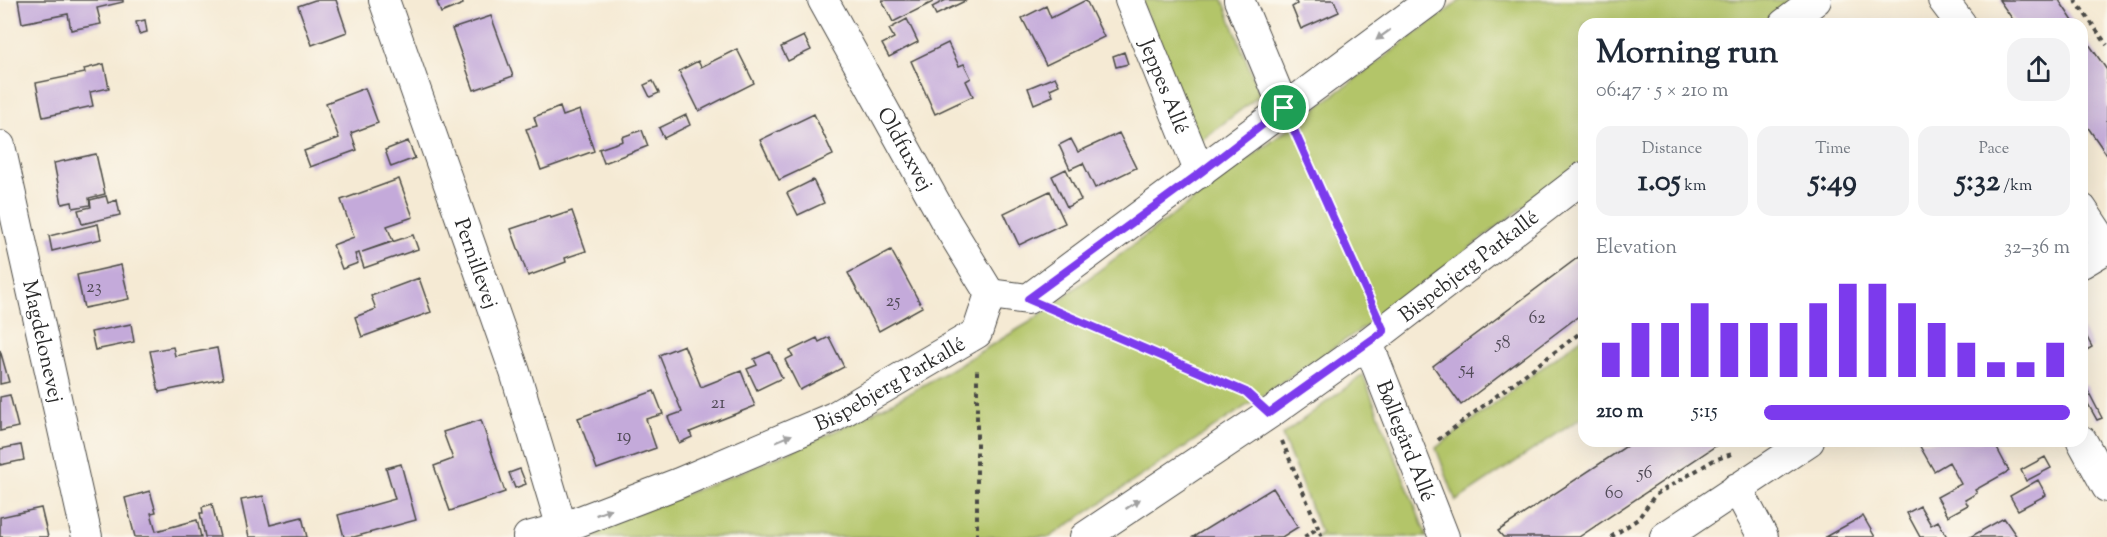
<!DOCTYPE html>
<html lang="en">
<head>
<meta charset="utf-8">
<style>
  body { margin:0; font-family:"Sorts Mill Goudy",serif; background:#f2f2f3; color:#1f2937; height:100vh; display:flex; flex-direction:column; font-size:22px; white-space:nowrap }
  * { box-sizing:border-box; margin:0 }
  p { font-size:20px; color:#747a83 }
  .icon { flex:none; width:33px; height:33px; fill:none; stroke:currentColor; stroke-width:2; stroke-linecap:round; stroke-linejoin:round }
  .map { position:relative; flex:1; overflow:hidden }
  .panel { position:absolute; left:1578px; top:18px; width:510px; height:429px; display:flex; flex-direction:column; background:#fff; border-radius:18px; box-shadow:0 6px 24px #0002 }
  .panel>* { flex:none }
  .pin { position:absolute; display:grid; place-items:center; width:51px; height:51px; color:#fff; margin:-26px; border:3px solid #fff; border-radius:50%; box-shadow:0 2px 6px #0007 }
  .round { display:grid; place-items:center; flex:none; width:63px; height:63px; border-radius:18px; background:#f2f2f3 }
  .summary { display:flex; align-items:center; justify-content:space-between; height:102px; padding:0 18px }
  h1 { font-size:33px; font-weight:800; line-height:45px }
  .stats { display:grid; grid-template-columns:repeat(3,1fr); gap:9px; height:102px; padding:6px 18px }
  .stats div { display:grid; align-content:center; border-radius:15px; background:#f2f2f3; text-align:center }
  .stats b { font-size:30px; font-weight:800 }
  .stats small { font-size:16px; font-weight:400 }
  .stats p { font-size:16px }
  .chart { height:168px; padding:12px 18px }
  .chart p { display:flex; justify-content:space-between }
  .chart svg { width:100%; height:108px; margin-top:6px; stroke:#7c3aed; stroke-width:6 }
  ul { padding:0 18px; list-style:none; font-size:20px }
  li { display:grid; grid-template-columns:96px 72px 1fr; align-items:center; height:45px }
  li i { height:15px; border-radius:8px; background:#7c3aed }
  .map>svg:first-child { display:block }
</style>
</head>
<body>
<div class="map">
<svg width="2107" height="537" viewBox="0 0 2107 537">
  <rect width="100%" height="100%" fill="#fbf7ec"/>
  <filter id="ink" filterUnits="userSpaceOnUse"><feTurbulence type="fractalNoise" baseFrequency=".0167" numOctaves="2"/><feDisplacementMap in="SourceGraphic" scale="12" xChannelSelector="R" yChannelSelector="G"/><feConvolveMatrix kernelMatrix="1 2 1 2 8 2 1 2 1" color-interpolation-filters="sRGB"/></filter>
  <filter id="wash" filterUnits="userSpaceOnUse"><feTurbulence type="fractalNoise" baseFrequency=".008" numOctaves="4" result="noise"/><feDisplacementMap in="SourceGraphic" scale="24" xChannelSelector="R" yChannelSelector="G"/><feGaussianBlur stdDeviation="1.35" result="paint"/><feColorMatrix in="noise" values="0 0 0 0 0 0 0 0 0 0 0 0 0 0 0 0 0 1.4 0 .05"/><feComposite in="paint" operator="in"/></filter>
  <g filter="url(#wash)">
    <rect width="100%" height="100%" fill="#f5ead4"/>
    <path fill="#b3c569" stroke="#6f784a" stroke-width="1.5" d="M 1141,0 L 1223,0 L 1260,95 L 1199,142 Z
      M 1461,0 L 1796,0 L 1764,24 L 1584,24 L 1584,161 L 1375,320 L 1050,537 L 572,537 C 672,500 772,463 868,415 C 922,388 978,353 1030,322 Z
      M 1584,336 L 1584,416 L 1456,501 L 1436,448 Z
      M 1363,375 L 1427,537 L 1316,537 L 1321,533 L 1282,435 Z"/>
    <g id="blocks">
      <path fill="#c4aada" d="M 18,0 L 123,0 L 123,2 L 97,8 L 101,24 L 71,30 L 68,14 L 22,23 Z
        M 315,0 L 336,0 L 347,32 L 312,45 L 298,6 Z
        M 441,0 L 462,0 L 463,4 L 441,13 L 437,2 Z
        M 882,0 L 932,0 L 933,2 L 893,22 Z
        M 946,0 L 967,0 L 936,15 L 932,7 Z
        M 1086,0 L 1104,37 L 1046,65 L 1022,18 L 1046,6 L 1051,18 Z
        M 1295,0 L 1334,0 L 1339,12 L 1301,29 L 1292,7 L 1297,4 Z
        M 1999,0 L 2059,0 L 2075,24 L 2016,24 Z
        M 491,16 L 513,76 L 474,90 L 452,29 Z
        M 907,19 L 918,42 L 889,57 L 882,44 L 894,38 L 889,29 Z
        M 145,20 L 147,32 L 139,34 L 136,22 Z
        M 2082,34 L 2107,70 L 2107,155 L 2082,119 Z
        M 804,36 L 811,50 L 788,61 L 781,47 Z
        M 948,43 L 959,66 L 964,64 L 971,78 L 966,81 L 973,96 L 935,114 L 911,61 Z
        M 737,49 L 754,83 L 699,111 L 679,71 L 698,61 L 701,67 Z
        M 1124,52 L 1128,64 L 1116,67 L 1113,56 Z
        M 104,64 L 109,88 L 90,92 L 93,106 L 43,117 L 36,83 L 85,73 L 84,69 Z
        M 1055,77 L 1059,85 L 1050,89 L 1053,96 L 1034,104 L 1028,88 Z
        M 653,81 L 659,93 L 650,97 L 644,85 Z
        M 365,88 L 378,123 L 351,133 L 357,150 L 310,167 L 304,151 L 339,138 L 326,103 Z
        M 560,107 L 563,116 L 580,110 L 594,151 L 541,170 L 526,129 L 537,126 L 534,117 Z
        M 814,114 L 833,155 L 779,180 L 760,140 Z
        M 686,115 L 690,125 L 664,138 L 659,128 Z
        M 642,130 L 648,146 L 604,163 L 599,149 L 623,141 L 622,137 Z
        M 1119,133 L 1136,168 L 1095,188 L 1083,163 L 1070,169 L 1059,145 L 1071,139 L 1078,152 Z
        M 408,141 L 415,158 L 391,167 L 385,150 Z
        M 96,154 L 105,194 L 89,198 L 90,205 L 73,208 L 72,202 L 62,204 L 54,163 Z
        M 1066,169 L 1081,200 L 1067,207 L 1052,176 Z
        M 399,179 L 413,217 L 387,226 L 393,241 L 362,252 L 413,235 L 418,249 L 364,268 L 359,253 L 355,254 L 358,263 L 342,269 L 333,245 L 354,237 L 341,200 Z
        M 813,180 L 824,203 L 798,215 L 787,193 Z
        M 1050,191 L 1065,223 L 1019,245 L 1004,213 Z
        M 106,196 L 108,203 L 117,200 L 120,215 L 82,224 L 78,210 L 91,207 L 90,200 Z
        M 572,211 L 586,251 L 565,258 L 566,262 L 528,276 L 511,229 L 550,216 L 551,218 Z
        M 98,224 L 101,239 L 52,251 L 49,236 Z
        M 891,250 L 922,307 L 879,331 L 848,273 Z
        M 1584,253 L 1584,312 L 1461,405 L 1433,366 Z
        M 121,265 L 129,299 L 84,308 L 77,275 Z
        M 419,278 L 431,312 L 362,337 L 355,317 L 376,309 L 371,296 Z
        M 131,324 L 134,342 L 95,350 L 91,332 Z
        M 2082,328 L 2092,347 L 2082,353 Z
        M 829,337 L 844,367 L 800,390 L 785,360 L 793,356 L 790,351 L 817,338 L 819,342 Z
        M 684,345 L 701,387 L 741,371 L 755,406 L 690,432 L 692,437 L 679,443 L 668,417 L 682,412 L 659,355 Z
        M 173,347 L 175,356 L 217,348 L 223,379 L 159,392 L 150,351 Z
        M 0,350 L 9,382 L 0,384 Z
        M 770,352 L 782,378 L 757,390 L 747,369 L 757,365 L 754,359 Z
        M 2085,385 L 2102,418 L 2097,420 L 2082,393 L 2082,386 Z
        M 654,391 L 663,414 L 646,419 L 656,448 L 597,469 L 578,418 Z
        M 10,395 L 18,427 L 0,431 L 0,397 Z
        M 481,420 L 505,492 L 450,511 L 434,466 L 453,459 L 443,432 Z
        M 1634,441 L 1723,441 L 1579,537 L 1503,537 L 1498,531 Z
        M 1917,441 L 1993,441 L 2009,471 L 1975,490 L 1977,493 L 1965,500 L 1968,505 L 1948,516 L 1937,497 L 1961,484 L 1949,462 L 1934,471 Z
        M 21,445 L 24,460 L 0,465 L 0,449 Z
        M 2045,457 L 2051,468 L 2026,481 L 2021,470 Z
        M 401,464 L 416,520 L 354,537 L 344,537 L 338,515 L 395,499 L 386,468 Z
        M 520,469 L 526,484 L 515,488 L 509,473 Z
        M 2038,480 L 2046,495 L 2018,510 L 2010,496 Z
        M 1273,488 L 1298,527 L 1282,537 L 1193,537 Z
        M 150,491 L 156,512 L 151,513 L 156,531 L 197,520 L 201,537 L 135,537 L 125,498 Z
        M 263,496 L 270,525 L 302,517 L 307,537 L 249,537 L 241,500 Z
        M 212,504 L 220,537 L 205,537 L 200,513 L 203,513 L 202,507 Z
        M 1920,506 L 1931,525 L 1938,521 L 1947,537 L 1920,537 L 1907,513 Z
        M 41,508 L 48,537 L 0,537 L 0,517 Z
        M 1863,516 L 1875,537 L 1825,537 Z
        M 2004,518 L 2017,537 L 1970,537 Z"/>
    </g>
  </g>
  <g filter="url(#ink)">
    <use href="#blocks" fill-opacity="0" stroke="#494844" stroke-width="1.5"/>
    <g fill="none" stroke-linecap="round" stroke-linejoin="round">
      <g stroke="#494844" stroke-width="32">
        <g id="minor">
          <path id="s1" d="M 384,0 L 515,372 L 562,528"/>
          <path id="s2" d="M 823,0 L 946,222 L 990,294"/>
          <path id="s3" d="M 1130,0 L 1200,173"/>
          <path d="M 1239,0 L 1284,108"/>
          <path d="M 1943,0 L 1961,24"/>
          <path d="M 1784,24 L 1816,0"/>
          <path id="s4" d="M 0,146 L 87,537"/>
          <path d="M 2082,209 L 2107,247"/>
          <path d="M 2082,263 L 2107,248"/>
          <path d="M 990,294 L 1028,299 L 1431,0"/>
          <path id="s5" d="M 1368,343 L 1444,537"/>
          <path d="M 2082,441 L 2107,487"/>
          <path d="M 1737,488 L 1763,537"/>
          <path id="s6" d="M 528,537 L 562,528 L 679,483 L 834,417 L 977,333 L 990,294"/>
          <path id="s7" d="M 1085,537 L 1270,413 L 1368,343 L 1584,177"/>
          <path d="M 1665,537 L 1809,441"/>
        </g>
      </g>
      <path stroke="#494844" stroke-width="4" stroke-dasharray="4.5 4.5" stroke-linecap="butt" d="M 2075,0 L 2107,45
        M 1297,136 L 1372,301
        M 1060,313 L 1246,392
        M 1438,440 L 1584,330
        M 1282,441 L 1322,537
        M 977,537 L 977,370
        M 1304,537 L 1318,528
        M 1611,537 L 1638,519 L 1655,495 L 1714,460 L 1732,454"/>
      <use href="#minor" stroke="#fff" stroke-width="30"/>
    </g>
    <defs><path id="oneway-solid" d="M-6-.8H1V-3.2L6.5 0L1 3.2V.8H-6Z" transform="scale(1.5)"/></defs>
    <g fill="#a0a0a0">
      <use href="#oneway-solid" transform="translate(1383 35) rotate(144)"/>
      <use href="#oneway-solid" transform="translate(784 438) rotate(-23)"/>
      <use href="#oneway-solid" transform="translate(1133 504) rotate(-34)"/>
      <use href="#oneway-solid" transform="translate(604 512) rotate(-21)"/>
    </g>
  </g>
  <g fill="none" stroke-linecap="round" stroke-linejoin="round" filter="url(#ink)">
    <g stroke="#fff" stroke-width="12">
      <path id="route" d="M 1284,108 L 1384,331 L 1269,413 L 1246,392 L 1028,299 L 1200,173 Z"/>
    </g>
    <use href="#route" stroke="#7c3aed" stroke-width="8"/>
  </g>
  <g text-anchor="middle" stroke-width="5" stroke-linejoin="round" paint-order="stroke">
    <g font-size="18" fill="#514b57">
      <text x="94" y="292">23</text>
      <text x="893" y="306">25</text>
      <text x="1537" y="323">62</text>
      <text x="1503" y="348">58</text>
      <text x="1467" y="374">54</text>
      <text x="718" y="408">21</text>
      <text x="624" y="441">19</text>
      <text x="1645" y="478">56</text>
      <text x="1614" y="498">60</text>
    </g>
    <g font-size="21" fill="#2b2b2b" stroke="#fbf7ec">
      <text dy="7" stroke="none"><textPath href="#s3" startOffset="93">Jeppes Allé</textPath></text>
      <text dy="7" stroke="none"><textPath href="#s2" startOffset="170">Oldfuxvej</textPath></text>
      <text dy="7" stroke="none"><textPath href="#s1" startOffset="279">Pernillevej</textPath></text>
      <text dy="7" stroke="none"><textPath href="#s7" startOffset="470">Bispebjerg Parkallé</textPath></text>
      <text dy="7" stroke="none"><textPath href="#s4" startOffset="200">Magdelonevej</textPath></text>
      <text dy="7" stroke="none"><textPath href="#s6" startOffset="394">Bispebjerg Parkallé</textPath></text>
      <text dy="7" stroke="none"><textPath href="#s5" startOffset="105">Bøllegård Allé</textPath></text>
    </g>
  </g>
</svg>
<div class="pin" style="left:1284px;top:108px;background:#1e9e55"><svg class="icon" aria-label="arrive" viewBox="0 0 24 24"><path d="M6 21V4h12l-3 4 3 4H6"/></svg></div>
<section class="panel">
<div class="summary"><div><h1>Morning run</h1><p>06:47 · 5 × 210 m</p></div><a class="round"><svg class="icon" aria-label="share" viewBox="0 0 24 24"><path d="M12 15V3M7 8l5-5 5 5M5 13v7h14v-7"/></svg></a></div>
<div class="stats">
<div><p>Distance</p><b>1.05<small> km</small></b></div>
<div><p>Time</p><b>5:49</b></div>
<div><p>Pace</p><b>5:32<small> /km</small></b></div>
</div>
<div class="chart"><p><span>Elevation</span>32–36 m</p>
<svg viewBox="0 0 160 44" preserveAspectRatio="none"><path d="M5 44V30M15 44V22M25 44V22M35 44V14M45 44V22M55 44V22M65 44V22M75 44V14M85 44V6M95 44V6M105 44V14M115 44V22M125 44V30M135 44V38M145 44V38M155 44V30"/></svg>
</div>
<ul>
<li><b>210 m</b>5:15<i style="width:100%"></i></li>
</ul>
</section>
</div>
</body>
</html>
